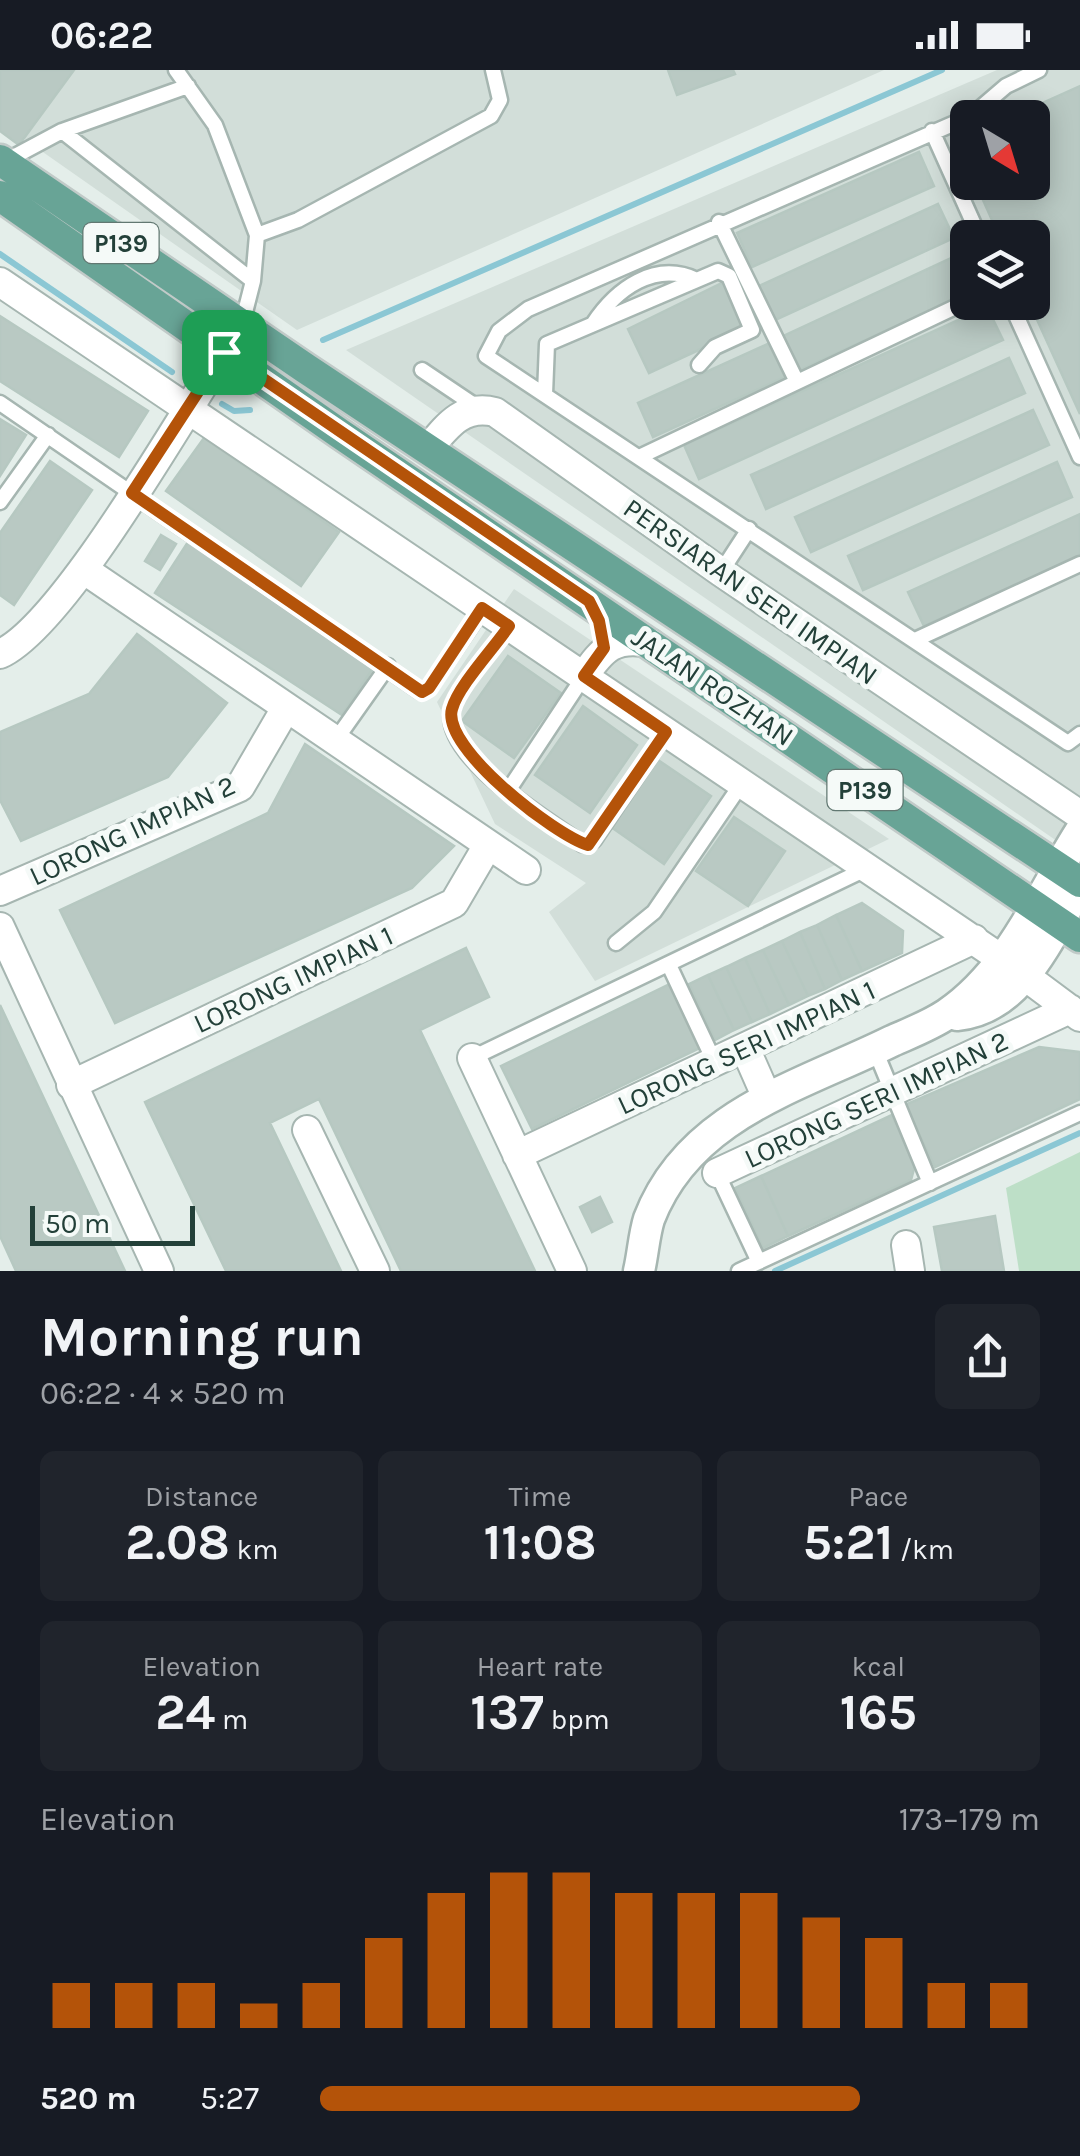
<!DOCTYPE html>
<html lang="en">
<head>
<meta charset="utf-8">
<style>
  body { margin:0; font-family:Karla,sans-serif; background:#20242c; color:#f1f3f6; height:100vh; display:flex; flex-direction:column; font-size:38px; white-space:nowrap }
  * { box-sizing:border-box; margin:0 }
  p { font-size:32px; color:#9ea1a6 }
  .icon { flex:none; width:55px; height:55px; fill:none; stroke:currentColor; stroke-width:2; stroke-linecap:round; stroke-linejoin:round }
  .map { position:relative; height:1201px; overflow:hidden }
  .sheet { display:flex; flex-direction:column; background:#171b24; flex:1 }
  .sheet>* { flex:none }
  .needle { width:65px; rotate:142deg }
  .tools { position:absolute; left:950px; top:30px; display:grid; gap:20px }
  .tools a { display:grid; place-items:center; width:100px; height:100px; border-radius:15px; background:#171b24; box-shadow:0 5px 25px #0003; font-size:50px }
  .scale { position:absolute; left:30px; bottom:25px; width:165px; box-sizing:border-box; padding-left:10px; border:5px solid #234039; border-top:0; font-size:28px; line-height:35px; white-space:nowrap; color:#234039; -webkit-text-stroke:8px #f5faf8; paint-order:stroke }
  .pin { position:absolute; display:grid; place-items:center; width:85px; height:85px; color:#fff; margin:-42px; border-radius:20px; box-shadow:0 5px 15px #0006 }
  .round { display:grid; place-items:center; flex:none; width:105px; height:105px; border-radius:15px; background:#20242c }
  .head { display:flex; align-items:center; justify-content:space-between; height:170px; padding:0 40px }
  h1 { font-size:55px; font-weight:700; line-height:75px }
  .figures { display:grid; grid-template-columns:repeat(3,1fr); gap:15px; height:170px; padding:10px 40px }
  .figures div { display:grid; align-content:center; border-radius:15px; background:#20242c; text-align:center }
  .figures b { font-size:50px; font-weight:700 }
  .figures small { font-size:28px; font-weight:400 }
  .figures p { font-size:28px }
  .chart { height:280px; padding:20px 40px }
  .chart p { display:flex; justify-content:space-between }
  .chart svg { width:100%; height:180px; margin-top:10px; stroke:#b45309; stroke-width:6 }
  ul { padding:0 40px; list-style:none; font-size:32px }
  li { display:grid; grid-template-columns:160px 120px 1fr; align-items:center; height:75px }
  li i { height:25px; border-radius:12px; background:#b45309 }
  .status { display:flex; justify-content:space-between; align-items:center; height:70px; padding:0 50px; background:#171b24; direction:ltr }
  .status svg { height:28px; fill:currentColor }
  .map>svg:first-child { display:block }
</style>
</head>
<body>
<div class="status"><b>06:22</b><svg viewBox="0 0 49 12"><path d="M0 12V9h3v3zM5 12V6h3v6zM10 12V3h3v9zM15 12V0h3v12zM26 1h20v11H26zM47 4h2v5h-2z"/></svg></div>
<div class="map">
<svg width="1080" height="1201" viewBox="0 0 1080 1201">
  <rect width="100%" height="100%" fill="#e4eeea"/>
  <path fill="#d2ded9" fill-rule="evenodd" d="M 0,0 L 884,0 L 297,260 L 0,52 Z
    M 997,0 L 1080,0 L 1080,787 L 346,280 ZM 968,48 L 1032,48 L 1032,112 L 968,112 ZM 968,168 L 1032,168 L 1032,232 L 968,232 Z
    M 514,519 L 889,769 L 595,911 L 549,842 L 586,813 L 495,754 L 437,632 Z"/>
  <path fill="#bddfc7" d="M 1080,1082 L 1080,1201 L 1019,1201 L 1006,1118 Z"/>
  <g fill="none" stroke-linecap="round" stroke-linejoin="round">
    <path stroke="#8bc7d4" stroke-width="6" d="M 0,184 L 172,302
      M 323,270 L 942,0
      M 222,334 L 234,341 L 250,340
      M 775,1201 L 1080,1063"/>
  </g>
  <path fill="#b9c9c3" stroke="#b6c8c1" stroke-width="2.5" d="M 0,0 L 74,0 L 19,75 L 0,61 Z
    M 668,0 L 733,0 L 735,4 L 677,25 Z
    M 1080,16 L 1080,344 L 1029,232 L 1032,168 L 1000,168 L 975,112 L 1032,112 L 1032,48 L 1009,48 Z
    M 919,82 L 934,116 L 752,197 L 737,163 Z
    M 938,134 L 954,168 L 775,250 L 759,216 Z
    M 962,183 L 968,196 L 968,223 L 798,301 L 783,266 Z
    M 724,212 L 744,259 L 649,303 L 628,259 Z
    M 987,237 L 1003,270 L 699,409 L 684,375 Z
    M 0,246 L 148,341 L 119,387 L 0,311 Z
    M 770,273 L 785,307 L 653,367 L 638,333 Z
    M 1009,288 L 1025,323 L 766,439 L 751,405 Z
    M 1033,340 L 1049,375 L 811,482 L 795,447 Z
    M 0,349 L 26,365 L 0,406 Z
    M 204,368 L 339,462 L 301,516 L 166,421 Z
    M 50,391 L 92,420 L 14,535 L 0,525 L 0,463 Z
    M 1057,392 L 1072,427 L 863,520 L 848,486 Z
    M 1080,444 L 1080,486 L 924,556 L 908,522 Z
    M 161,465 L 176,474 L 160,500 L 145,491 Z
    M 188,472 L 376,594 L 342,645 L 155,523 Z
    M 137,564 L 227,633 L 168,707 L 21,771 L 0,730 L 0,662 L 89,624 Z
    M 508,586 L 561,623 L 514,688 L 462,651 Z
    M 583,636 L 637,675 L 590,743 L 535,705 Z
    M 305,674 L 454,776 L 412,818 L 115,953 L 60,840 L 268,743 Z
    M 658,690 L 711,726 L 664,794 L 611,757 Z
    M 734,747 L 785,781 L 748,836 L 696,801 Z
    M 862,833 L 903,861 L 902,883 L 862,901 L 836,845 Z
    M 836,845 L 862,901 L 842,910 L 817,855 Z
    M 817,855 L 842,910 L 825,919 L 800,862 Z
    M 800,862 L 825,919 L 808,926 L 782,871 Z
    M 782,871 L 808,926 L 789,935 L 763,880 Z
    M 466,878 L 489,927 L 420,960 L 535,1201 L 401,1201 L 319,1029 L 270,1053 L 341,1201 L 226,1201 L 145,1032 Z
    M 763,880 L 789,935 L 770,944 L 745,888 Z
    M 745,888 L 770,944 L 752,952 L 726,897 Z
    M 726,897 L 752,952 L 734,960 L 708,905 Z
    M 708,905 L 734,960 L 715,970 L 689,914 Z
    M 670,914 L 700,978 L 532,1059 L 501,996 Z
    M 0,935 L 125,1201 L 16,1201 L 0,1166 Z
    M 1039,977 L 1080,982 L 1080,1029 L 935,1097 L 905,1035 Z
    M 892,1045 L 915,1095 L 911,1110 L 788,1166 L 761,1106 Z
    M 761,1106 L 788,1166 L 763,1178 L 735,1118 Z
    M 600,1127 L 612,1152 L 592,1162 L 580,1137 Z
    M 995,1146 L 1004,1201 L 942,1201 L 934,1157 Z"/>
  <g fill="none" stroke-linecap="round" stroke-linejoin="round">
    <g stroke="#a6b6b1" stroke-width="19">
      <path id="service" d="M 176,0 L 215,55 L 257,165 L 253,211 L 242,254
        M 1039,0 L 1006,16 L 971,46 L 528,239 L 499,261 L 486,286 L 1068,673 L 1080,664
        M 62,61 L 253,211
        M 932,61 L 980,168
        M 4,92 L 62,61 L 188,16
        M 719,152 L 797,312
        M 257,165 L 298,150 L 491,46 L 500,30 L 493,0
        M 1010,232 L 1080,387
        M 593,254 C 616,219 655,190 697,210
        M 422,300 L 477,337
        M 545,324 L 547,274 L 718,201 L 729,206 L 752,260 L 715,277 L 699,295
        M 0,333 L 421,622 L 429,618 L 483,538
        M 639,387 L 968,231
        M 0,432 L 48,365
        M 721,502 L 749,459
        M 509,556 C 495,576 457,617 452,639 C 440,687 549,750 582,774 L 594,770 L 666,662
        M 915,570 L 1080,494
        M 335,671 L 388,596
        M 508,721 L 584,606
        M 616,873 L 654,842 L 742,713
        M 669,895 L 715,993
        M 875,980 L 930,1113
        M 472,988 L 868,798
        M 717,1103 L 759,1192
        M 739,1201 L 1080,1043"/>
    </g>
    <g stroke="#a6b6b1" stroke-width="32">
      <path id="minor" d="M 0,212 L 1003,890
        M 428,379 C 447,356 463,334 495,342 L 721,502 L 1080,745
        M 83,499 L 526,800
        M 0,584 C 63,556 180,349 224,282
        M 584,606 C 603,578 615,566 650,573
        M 0,821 L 240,717 L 286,638
        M 0,857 L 159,1201
        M 1025,906 L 1080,947
        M 745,978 L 767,1028
        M 472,988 L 572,1201
        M 71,1015 L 454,833 L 488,775
        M 307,1060 L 375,1201
        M 517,1085 L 974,869
        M 717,1103 L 1070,939
        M 906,1175 L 910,1201"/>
    </g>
    <g stroke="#a6b6b1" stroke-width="35">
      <path id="tertiary" d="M 957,945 C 1022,939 1050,864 1080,815
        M 639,1201 C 643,1184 644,1165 649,1149 C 689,1044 801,1016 892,971 C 910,963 931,955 947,944 C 1010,901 1040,825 1080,762"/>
    </g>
    <g stroke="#c1cac8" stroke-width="35">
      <path id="primary" d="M 0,90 L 305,298 L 1080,812
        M 0,126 L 339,363 L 1080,867"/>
    </g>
    <use href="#service" stroke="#fff" stroke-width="14"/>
    <use href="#minor" stroke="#fff" stroke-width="28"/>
    <use href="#tertiary" stroke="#fff" stroke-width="30"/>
    <use href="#primary" stroke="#68a496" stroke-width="30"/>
  </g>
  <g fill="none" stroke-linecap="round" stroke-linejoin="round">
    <g stroke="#fff" stroke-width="20">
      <path id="route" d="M 224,282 L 589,531 L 599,551 L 604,578 L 584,606 L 666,662 L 588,775 C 555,765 441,678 452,639 C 458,616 495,577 509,556 L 482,538 L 429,618 L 422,622 L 132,423 Z"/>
    </g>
    <use href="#route" stroke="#b45309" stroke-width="12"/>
  </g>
  <g text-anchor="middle" stroke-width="10" stroke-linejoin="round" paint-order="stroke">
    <g fill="#f5faf8" stroke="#627872" stroke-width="2.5">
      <rect x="83.5" y="153" width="75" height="40" rx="8"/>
      <rect x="827.5" y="700" width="75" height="40" rx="8"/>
    </g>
    <g font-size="25" font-weight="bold" fill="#234039">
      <text x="121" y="182">P139</text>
      <text x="865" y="729">P139</text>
    </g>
    <g font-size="28" fill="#234039" stroke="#f5faf8">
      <text transform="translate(751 521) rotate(35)" y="10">PERSIARAN SERI IMPIAN</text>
      <text transform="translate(713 616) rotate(34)" y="10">JALAN ROZHAN</text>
      <text transform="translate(132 760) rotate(-25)" y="10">LORONG IMPIAN 2</text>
      <text transform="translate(293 909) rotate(-25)" y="10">LORONG IMPIAN 1</text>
      <text transform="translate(746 977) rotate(-25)" y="10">LORONG SERI IMPIAN 1</text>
      <text transform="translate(876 1029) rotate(-25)" y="10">LORONG SERI IMPIAN 2</text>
    </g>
  </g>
</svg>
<div class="tools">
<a><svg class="needle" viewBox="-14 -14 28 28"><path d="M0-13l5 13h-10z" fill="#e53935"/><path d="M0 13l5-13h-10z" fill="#9ea1a6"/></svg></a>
<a><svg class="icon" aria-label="layers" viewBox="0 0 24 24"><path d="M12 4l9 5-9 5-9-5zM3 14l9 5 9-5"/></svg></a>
</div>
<div class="scale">50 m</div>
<div class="pin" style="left:224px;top:282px;background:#1e9e55"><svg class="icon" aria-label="arrive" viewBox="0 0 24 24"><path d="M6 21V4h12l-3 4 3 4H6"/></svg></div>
</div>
<section class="sheet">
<div class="head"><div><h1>Morning run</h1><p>06:22 · 4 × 520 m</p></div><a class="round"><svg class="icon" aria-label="share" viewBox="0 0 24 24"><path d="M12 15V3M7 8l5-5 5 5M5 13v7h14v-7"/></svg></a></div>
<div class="figures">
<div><p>Distance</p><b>2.08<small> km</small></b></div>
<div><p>Time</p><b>11:08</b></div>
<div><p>Pace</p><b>5:21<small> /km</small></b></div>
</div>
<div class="figures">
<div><p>Elevation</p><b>24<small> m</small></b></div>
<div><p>Heart rate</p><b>137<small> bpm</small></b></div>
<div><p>kcal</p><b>165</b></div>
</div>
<div class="chart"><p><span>Elevation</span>173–179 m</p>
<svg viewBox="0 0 160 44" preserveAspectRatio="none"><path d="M5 44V33M15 44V33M25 44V33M35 44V38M45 44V33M55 44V22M65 44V11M75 44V6M85 44V6M95 44V11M105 44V11M115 44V11M125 44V17M135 44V22M145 44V33M155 44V33"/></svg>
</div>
<ul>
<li><b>520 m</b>5:27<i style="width:75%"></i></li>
</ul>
</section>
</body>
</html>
